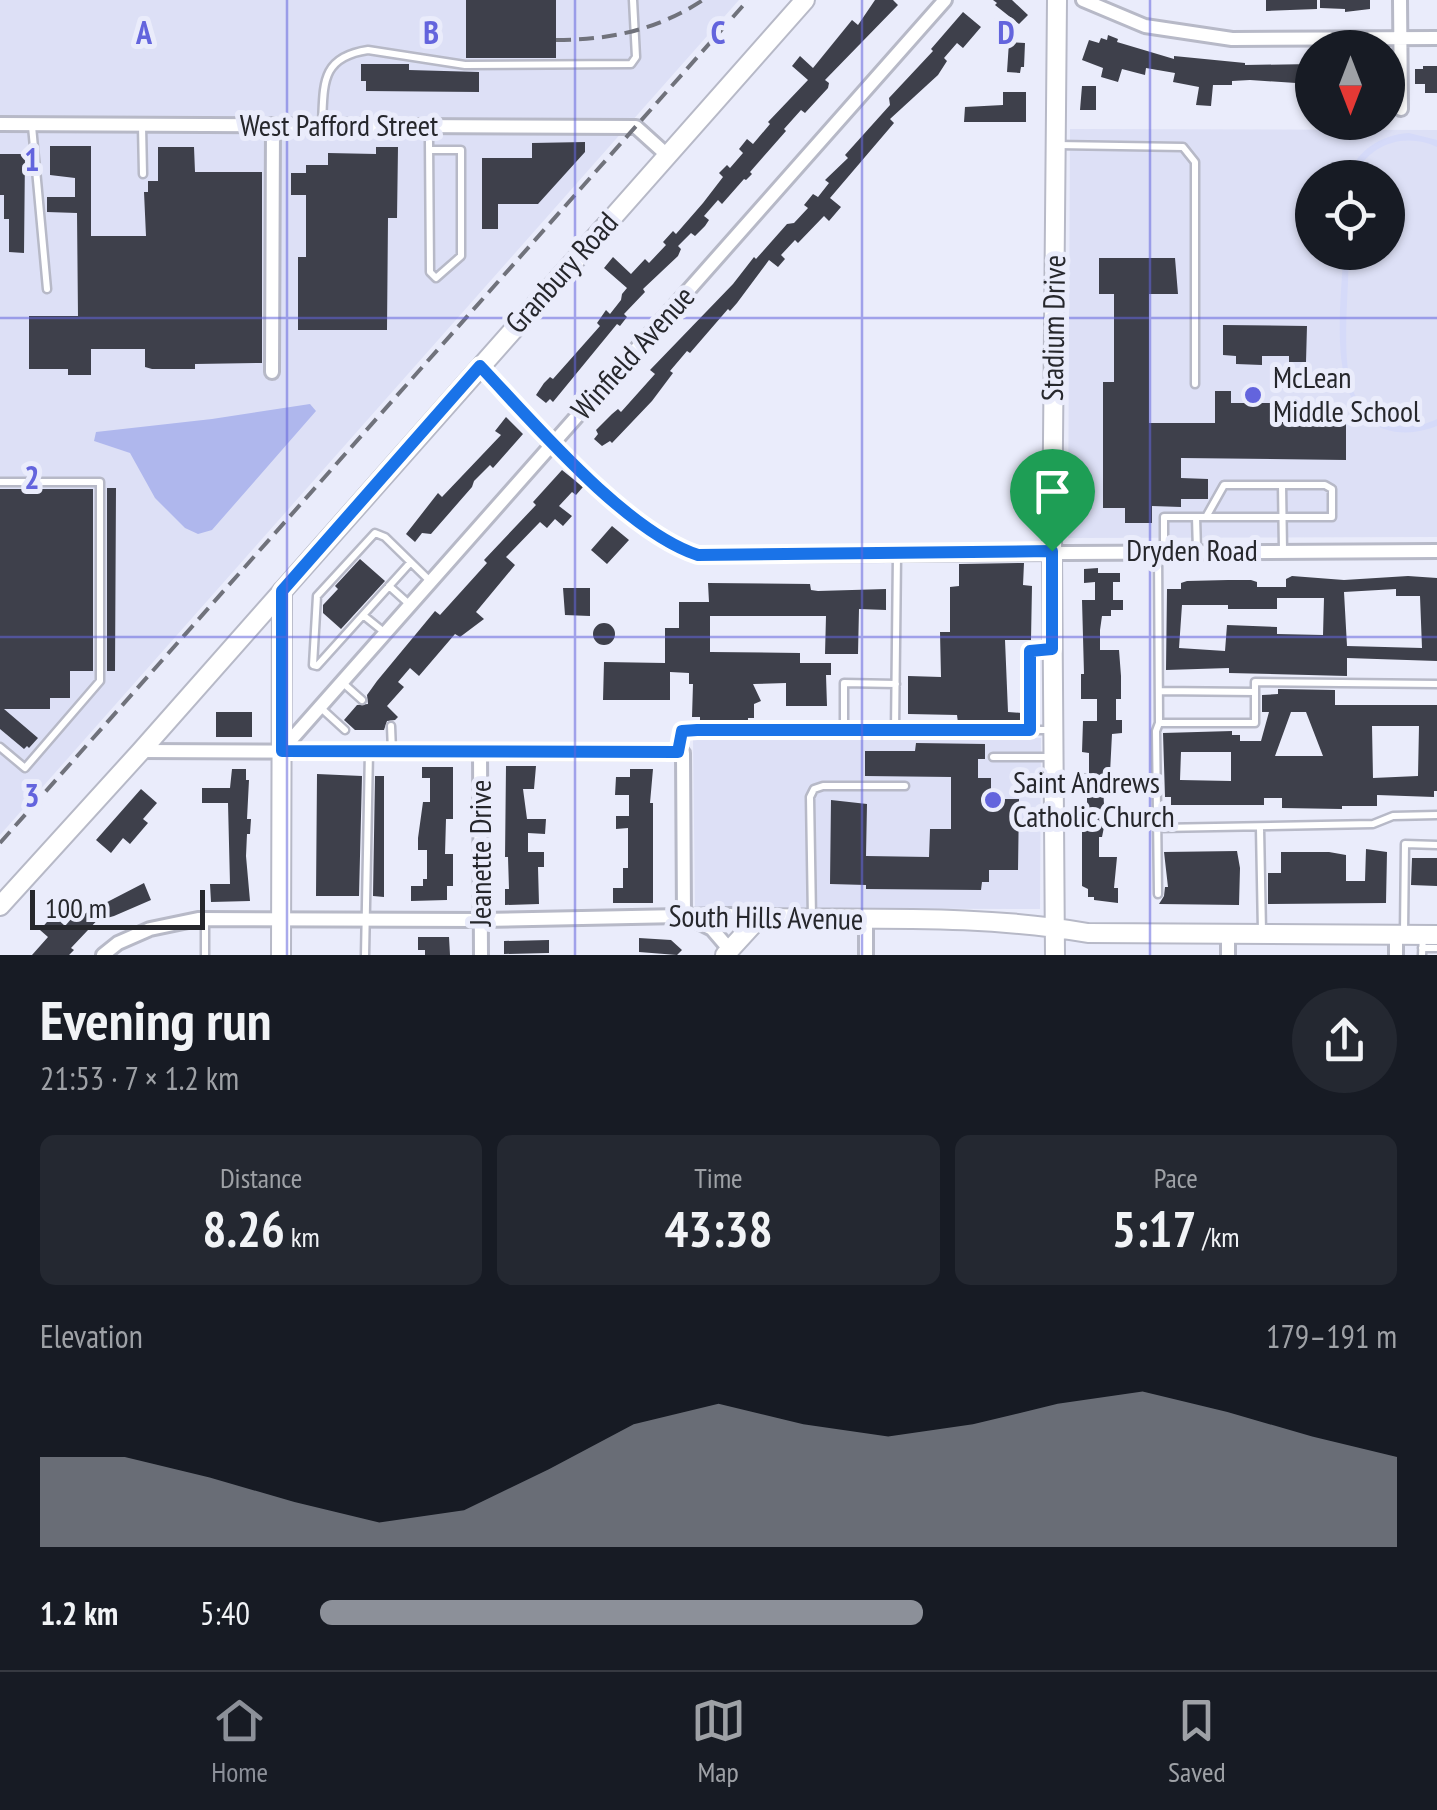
<!DOCTYPE html>
<html lang="en">
<head>
<meta charset="utf-8">
<style>
  body { margin:0; font-family:"PT Sans Narrow",sans-serif; background:#242831; color:#f1f3f6; height:100vh; display:flex; flex-direction:column; font-size:38px; white-space:nowrap }
  * { box-sizing:border-box; margin:0 }
  p { font-size:32px; color:#9ea1a6 }
  .icon { flex:none; width:55px; height:55px; fill:none; stroke:currentColor; stroke-width:2; stroke-linecap:round; stroke-linejoin:round }
  .map { position:relative; height:955px; overflow:hidden }
  .details { display:flex; flex-direction:column; background:#171b24; flex:1 }
  .details>* { flex:none }
  .needle { width:65px; rotate:180deg }
  .buttons { position:absolute; left:1295px; top:30px; display:grid; gap:20px }
  .buttons a { display:grid; place-items:center; width:110px; height:110px; border-radius:50%; background:#171b24; box-shadow:0 2px 8px #0004; font-size:50px }
  .scale { position:absolute; left:30px; bottom:25px; width:175px; box-sizing:border-box; padding-left:10px; border:5px solid #26272c; border-top:0; font-size:28px; line-height:35px; white-space:nowrap; color:#26272c; -webkit-text-stroke:8px #eaecfb; paint-order:stroke }
  .pin { position:absolute; display:grid; place-items:center; width:85px; height:85px; color:#fff; margin:-102px -42px; border-radius:50% 50% 50% 0; rotate:-45deg; box-shadow:0 0 10px #0007 }
  .pin .icon { rotate:45deg }
  .round { display:grid; place-items:center; flex:none; width:105px; height:105px; border-radius:52px; background:#242831 }
  .summary { display:flex; align-items:center; justify-content:space-between; height:170px; padding:0 40px }
  h1 { font-size:55px; font-weight:700; line-height:75px }
  .metrics { display:grid; grid-template-columns:repeat(3,1fr); gap:15px; height:170px; padding:10px 40px }
  .metrics div { display:grid; align-content:center; border-radius:15px; background:#242831; text-align:center }
  .metrics b { font-size:50px; font-weight:700 }
  .metrics small { font-size:28px; font-weight:400 }
  .metrics p { font-size:28px }
  .chart { height:280px; padding:20px 40px }
  .chart p { display:flex; justify-content:space-between }
  .chart svg { width:100%; height:180px; margin-top:10px; fill:#8c9099; opacity:.7 }
  ul { padding:0 40px; list-style:none; font-size:32px }
  li { display:grid; grid-template-columns:160px 120px 1fr; align-items:center; height:75px }
  li i { height:25px; border-radius:12px; background:#8c9099 }
  .tab-bar { display:flex; justify-content:space-around; align-items:center; height:140px; border-top:2px solid #363941; background:#171b24; font-size:28px; color:#9ea1a6 }
  .tab-bar a { display:grid; justify-items:center; gap:5px }
  .tab-bar .on { color:#8c9099 }
  .map>svg:first-child { display:block }
</style>
</head>
<body>
<div class="map">
<svg width="1437" height="955" viewBox="0 0 1437 955">
  <rect width="100%" height="100%" fill="#eaecfb"/>
  <path fill="#dde0f6" fill-rule="evenodd" d="M 0,0 L 739,0 L 0,835 Z
    M 1070,129 L 1437,130 L 1437,537 L 1068,538 ZM 1312,178 L 1388,178 L 1388,252 L 1312,252 Z
    M 1041,738 L 1040,909 L 695,908 L 693,739 Z"/>
  <path fill="#d5daf9" d="M 1409,133 L 1437,140 L 1437,147 C 1404,132 1369,144 1354,177 L 1347,177 C 1358,150 1380,135 1409,133 Z
    M 1343,253 L 1349,253 C 1349,287 1341,357 1352,388 C 1357,403 1369,415 1383,421 C 1402,430 1420,427 1437,419 L 1437,426 C 1419,433 1402,435 1384,429 C 1324,406 1342,305 1343,253 Z"/>
  <path fill="#afb7ed" d="M 310,404 L 316,411 L 212,530 L 198,534 L 185,528 L 155,498 L 130,453 L 94,441 L 96,432 L 212,419 Z"/>
  <path fill="#3e404b" fill-rule="evenodd" d="M 466,0 L 556,0 L 556,58 L 466,58 Z
    M 875,0 L 893,0 L 898,5 L 825,80 L 829,83 L 828,88 L 805,113 L 801,110 L 784,129 L 786,131 L 750,172 L 752,174 L 746,180 L 744,179 L 722,204 L 718,200 L 704,216 L 709,220 L 705,226 L 695,236 L 691,233 L 678,246 L 681,249 L 678,256 L 643,289 L 645,292 L 624,314 L 627,317 L 620,326 L 617,324 L 553,402 L 550,399 L 546,403 L 536,395 L 544,383 L 550,377 L 553,379 L 600,326 L 597,323 L 606,310 L 610,314 L 621,300 L 622,294 L 627,288 L 604,268 L 613,257 L 631,274 L 645,259 L 649,263 L 666,245 L 663,242 L 673,231 L 676,234 L 703,203 L 723,177 L 719,173 L 727,165 L 730,168 L 743,153 L 739,149 L 747,139 L 753,144 L 770,124 L 768,122 L 808,80 L 792,66 L 800,56 L 813,68 L 852,20 L 858,25 Z
    M 993,0 L 1012,0 L 1028,15 L 1019,24 L 995,5 L 997,3 Z
    M 1266,0 L 1317,0 L 1317,9 L 1266,11 Z
    M 1320,0 L 1370,0 L 1370,9 L 1345,12 L 1345,9 L 1320,8 Z
    M 963,12 L 981,27 L 963,48 L 957,43 L 944,58 L 947,61 L 938,75 L 890,119 L 894,123 L 830,198 L 841,207 L 829,221 L 824,216 L 798,243 L 795,240 L 781,255 L 785,259 L 778,267 L 769,260 L 737,303 L 730,311 L 728,309 L 690,353 L 687,351 L 670,371 L 673,373 L 652,401 L 612,443 L 610,441 L 602,446 L 594,439 L 598,434 L 596,430 L 612,414 L 618,409 L 621,412 L 655,374 L 650,370 L 733,284 L 754,257 L 756,259 L 787,224 L 794,223 L 808,208 L 804,205 L 813,194 L 818,197 L 829,183 L 825,180 L 848,158 L 845,155 L 890,105 L 889,98 L 933,51 L 931,49 Z
    M 1108,35 L 1118,39 L 1117,42 L 1174,59 L 1174,56 L 1245,63 L 1245,65 L 1312,64 L 1312,80 L 1296,79 L 1296,83 L 1250,80 L 1232,81 L 1232,85 L 1213,85 L 1211,106 L 1196,105 L 1199,87 L 1173,82 L 1175,73 L 1146,68 L 1145,75 L 1122,69 L 1118,82 L 1101,77 L 1103,68 L 1082,60 L 1089,40 L 1099,43 L 1101,38 L 1107,40 Z
    M 1009,42 L 1025,43 L 1024,67 L 1021,67 L 1020,73 L 1007,72 Z
    M 361,64 L 409,64 L 409,70 L 479,72 L 479,92 L 366,91 L 366,81 L 361,81 Z
    M 1423,66 L 1437,66 L 1437,93 L 1425,93 L 1425,84 L 1415,84 L 1415,69 L 1423,69 Z
    M 1082,86 L 1096,86 L 1096,110 L 1080,110 Z
    M 1003,92 L 1026,92 L 1026,122 L 964,122 L 965,107 L 1003,105 Z
    M 585,142 L 585,152 L 538,204 L 498,204 L 498,229 L 482,229 L 482,158 L 532,158 L 532,143 Z
    M 50,146 L 91,146 L 91,236 L 146,236 L 144,192 L 148,192 L 148,181 L 158,181 L 158,147 L 194,147 L 195,172 L 262,172 L 262,363 L 195,364 L 195,369 L 152,369 L 145,367 L 145,349 L 91,349 L 91,375 L 68,375 L 68,369 L 29,369 L 29,316 L 78,316 L 77,213 L 47,212 L 47,197 L 75,197 L 75,178 L 50,175 Z
    M 376,147 L 398,147 L 397,218 L 388,218 L 387,330 L 298,330 L 298,257 L 306,257 L 306,195 L 291,195 L 291,173 L 306,173 L 306,165 L 328,165 L 328,153 L 376,154 Z
    M 0,154 L 25,154 L 24,253 L 9,252 L 9,219 L 4,219 L 4,195 L 0,195 Z
    M 1099,258 L 1175,258 L 1178,294 L 1149,294 L 1149,423 L 1215,423 L 1215,391 L 1231,391 L 1231,403 L 1277,403 L 1277,419 L 1346,419 L 1346,460 L 1181,458 L 1181,478 L 1208,479 L 1208,499 L 1181,499 L 1181,507 L 1152,506 L 1152,523 L 1125,523 L 1125,508 L 1103,508 L 1103,382 L 1114,382 L 1114,294 L 1099,294 Z
    M 1223,325 L 1307,326 L 1306,362 L 1289,362 L 1289,356 L 1262,356 L 1262,365 L 1236,364 L 1236,356 L 1223,355 Z
    M 506,417 L 523,434 L 493,468 L 490,465 L 474,481 L 472,487 L 431,534 L 422,533 L 415,542 L 406,534 L 438,493 L 442,497 L 501,435 L 495,431 Z
    M 562,470 L 583,487 L 576,495 L 572,492 L 559,506 L 572,516 L 563,526 L 555,519 L 547,528 L 540,522 L 506,557 L 515,565 L 476,612 L 484,619 L 460,637 L 455,634 L 419,676 L 410,668 L 398,682 L 404,687 L 387,706 L 398,717 L 395,720 L 387,721 L 384,730 L 355,730 L 344,720 L 357,705 L 368,704 L 367,695 L 377,681 L 435,611 L 440,615 L 487,563 L 484,560 L 536,505 L 533,502 Z
    M 107,488 L 116,488 L 115,671 L 107,671 Z
    M 0,489 L 93,489 L 93,671 L 70,671 L 70,698 L 50,698 L 50,709 L 4,709 L 38,738 L 29,748 L 27,746 L 24,749 L 0,729 Z
    M 612,526 L 629,540 L 607,564 L 591,550 Z
    M 360,559 L 385,581 L 341,629 L 323,613 L 323,605 L 338,589 L 335,586 Z
    M 1024,563 L 1023,585 L 1032,586 L 1031,640 L 1005,640 L 1008,712 L 1022,713 L 1022,723 L 958,723 L 957,715 L 908,714 L 908,676 L 941,677 L 940,632 L 950,632 L 950,587 L 959,586 L 959,564 Z
    M 1098,568 L 1098,573 L 1120,573 L 1120,582 L 1113,582 L 1113,600 L 1123,600 L 1123,610 L 1111,610 L 1111,616 L 1102,616 L 1100,630 L 1100,650 L 1119,650 L 1121,676 L 1121,699 L 1116,699 L 1116,720 L 1122,720 L 1122,733 L 1112,734 L 1110,773 L 1115,773 L 1115,788 L 1103,787 L 1105,822 L 1102,837 L 1099,837 L 1099,857 L 1117,857 L 1114,888 L 1118,888 L 1118,903 L 1094,900 L 1094,897 L 1088,897 L 1088,889 L 1082,886 L 1082,808 L 1087,808 L 1087,788 L 1083,788 L 1083,773 L 1089,773 L 1089,753 L 1082,752 L 1083,721 L 1097,721 L 1097,699 L 1081,699 L 1081,674 L 1084,674 L 1082,600 L 1095,600 L 1095,582 L 1084,583 L 1084,569 Z
    M 1292,576 L 1344,580 L 1408,576 L 1437,578 L 1437,661 L 1347,658 L 1347,676 L 1229,673 L 1229,668 L 1166,670 L 1167,589 L 1181,589 L 1181,583 L 1187,581 L 1228,580 L 1251,580 L 1257,582 L 1257,587 L 1286,587 L 1286,579 ZM 1396,589 L 1396,596 L 1420,596 L 1422,648 L 1347,646 L 1344,592 ZM 1277,598 L 1324,598 L 1323,635 L 1277,634 L 1277,627 L 1227,625 L 1225,651 L 1179,648 L 1182,605 L 1228,605 L 1228,609 L 1277,609 Z
    M 708,583 L 810,584 L 811,590 L 818,591 L 886,589 L 886,610 L 859,609 L 858,654 L 825,654 L 826,616 L 710,616 L 710,652 L 800,653 L 800,663 L 831,663 L 831,675 L 826,675 L 827,706 L 786,706 L 786,683 L 753,684 L 761,701 L 754,704 L 754,718 L 748,718 L 748,723 L 700,723 L 700,717 L 692,717 L 693,684 L 689,684 L 689,673 L 670,672 L 670,700 L 603,700 L 604,662 L 665,663 L 665,628 L 679,628 L 679,602 L 709,602 Z
    M 563,588 L 590,588 L 590,616 L 565,615 Z
    M593 634a11 11 0 1 1 22 0a11 11 0 1 1-22 0Z
    M 1278,689 L 1335,690 L 1335,705 L 1437,705 L 1437,791 L 1434,791 L 1434,797 L 1377,795 L 1377,806 L 1342,806 L 1342,809 L 1282,808 L 1282,798 L 1264,798 L 1264,805 L 1171,805 L 1171,797 L 1165,797 L 1163,733 L 1232,731 L 1232,735 L 1240,735 L 1240,741 L 1261,741 L 1269,712 L 1262,712 L 1262,695 L 1278,694 ZM 1291,712 L 1306,712 L 1323,756 L 1275,756 ZM 1372,726 L 1419,726 L 1418,776 L 1373,778 ZM 1181,752 L 1231,752 L 1231,781 L 1180,780 Z
    M 216,712 L 252,712 L 252,737 L 216,737 Z
    M 916,743 L 985,744 L 985,759 L 978,759 L 978,778 L 991,778 L 991,799 L 1019,799 L 1018,870 L 989,870 L 989,882 L 982,882 L 981,890 L 866,889 L 866,885 L 830,884 L 831,800 L 867,804 L 866,856 L 929,857 L 930,829 L 951,829 L 951,777 L 865,776 L 865,751 L 915,751 Z
    M 506,766 L 536,766 L 534,789 L 523,789 L 527,819 L 546,819 L 545,834 L 528,833 L 528,852 L 544,852 L 544,867 L 538,867 L 539,904 L 505,905 L 505,889 L 509,889 L 508,857 L 505,857 Z
    M 422,767 L 453,767 L 453,819 L 446,819 L 445,854 L 453,854 L 453,886 L 447,886 L 447,900 L 411,901 L 411,886 L 423,886 L 423,879 L 427,879 L 427,850 L 418,850 L 418,838 L 423,802 L 430,802 L 430,778 L 422,778 Z
    M 232,769 L 246,769 L 246,780 L 249,780 L 247,819 L 251,819 L 250,834 L 247,834 L 246,856 L 250,901 L 211,902 L 210,884 L 230,884 L 228,803 L 202,803 L 202,788 L 230,788 Z
    M 630,769 L 653,769 L 650,803 L 653,803 L 653,903 L 613,903 L 613,888 L 623,888 L 623,868 L 628,868 L 628,828 L 616,829 L 616,816 L 629,816 L 629,795 L 615,795 L 616,777 L 630,777 Z
    M 317,774 L 362,776 L 359,896 L 316,896 Z
    M 375,776 L 384,776 L 384,897 L 373,896 Z
    M 141,789 L 157,803 L 143,819 L 148,823 L 130,844 L 123,838 L 111,853 L 96,840 Z
    M 1366,849 L 1387,852 L 1386,903 L 1268,904 L 1268,873 L 1281,873 L 1281,852 L 1329,852 L 1346,855 L 1346,881 L 1365,881 Z
    M 1237,851 L 1240,868 L 1239,905 L 1159,904 L 1164,896 L 1165,887 L 1168,887 L 1164,852 Z
    M 1412,858 L 1437,858 L 1437,886 L 1411,885 Z
    M 144,883 L 151,900 L 114,916 L 107,918 L 105,912 L 71,948 L 74,950 L 69,955 L 32,955 L 48,937 L 40,930 L 53,915 L 65,926 L 79,910 L 84,914 Z
    M 418,937 L 449,937 L 450,955 L 425,955 L 425,950 L 418,950 Z
    M 639,938 L 671,940 L 682,950 L 677,955 L 639,952 Z
    M 549,940 L 549,953 L 504,954 L 504,941 Z"/>
  <g fill="none" stroke-linecap="round" stroke-linejoin="round">
    <g stroke="#b7b9c7" stroke-width="11">
      <path id="lane" d="M 322,124 C 324,85 320,57 368,50 L 465,65 L 631,64 L 636,57 L 633,0
        M 32,126 L 47,289
        M 142,126 L 143,174
        M 1057,145 L 1183,147 L 1195,162 L 1195,384
        M 429,150 L 461,150 L 461,256 L 436,278 L 430,272 L 429,142 L 429,127
        M 0,482 L 100,482 L 100,681 L 25,768 L 0,747
        M 1282,485 L 1325,485 L 1332,489 L 1332,517 L 1206,517 L 1224,485 L 1282,485 L 1283,550
        M 1196,517 L 1197,550
        M 1164,551 L 1164,517 L 1206,517
        M 1158,552 L 1159,723 L 1255,723 L 1255,682 L 1437,684
        M 410,563 L 317,666 L 313,665 L 317,596 L 375,533 L 385,537 L 430,581
        M 389,586 L 409,604
        M 363,615 L 384,632
        M 343,683 L 362,700
        M 1159,691 L 1255,692
        M 321,708 L 345,730
        M 391,726 L 392,751
        M 844,730 L 844,683 L 896,684
        M 895,730 L 897,555
        M 1030,730 L 1030,651 L 1051,649
        M 678,752 L 682,731 L 697,730 L 1052,730
        M 993,757 L 1052,757
        M 1158,828 L 1373,824 L 1393,816 L 1437,815
        M 1260,828 L 1262,932
        M 1158,894 L 1156,731 L 1159,723
        M 812,918 L 810,797 L 814,789 L 823,786 L 905,786
        M 205,921 L 205,955
        M 1404,933 L 1405,844 L 1437,845
        M 1422,948 L 1437,948
        M 365,955 L 369,751
        M 1422,955 L 1423,936"/>
    </g>
    <g stroke="#b7b9c7" stroke-width="18">
      <path id="street" d="M 1083,0 L 1145,26 L 1232,39 L 1437,38
        M 1400,0 L 1401,109
        M 0,124 L 636,127 L 667,155
        M 480,366 C 532,421 627,533 698,555 L 1437,551
        M 272,372 L 273,125
        M 141,751 L 683,753 L 684,915
        M 281,751 L 945,0
        M 480,751 L 481,955
        M 686,916 L 712,929 L 730,950
        M 103,955 L 118,943 L 150,929 L 198,919 L 481,920 L 730,915 L 759,918
        M 866,955 L 866,920
        M 1228,955 L 1228,933
        M 1396,955 L 1396,935"/>
    </g>
    <g stroke="#b7b9c7" stroke-width="22">
      <path id="secondary" d="M 0,906 L 141,751 L 805,0
        M 281,955 L 282,591
        M 725,955 L 759,918 C 868,920 981,914 1088,933 L 1437,935
        M 1055,955 L 1052,551 L 1057,0"/>
    </g>
    <use href="#lane" stroke="#fff" stroke-width="6"/>
    <use href="#street" stroke="#fff" stroke-width="12"/>
    <use href="#secondary" stroke="#fff" stroke-width="18"/>
    <path stroke="#70727b" stroke-width="4" stroke-dasharray="15 8" stroke-linecap="butt" d="M 556,40 C 610,40 657,30 703,0
      M 0,843 L 748,0"/>
  </g>
  <g fill="none" stroke-linecap="round" stroke-linejoin="round">
    <g stroke="#fff" stroke-width="20">
      <path id="route" d="M 480,366 C 533,422 626,532 698,555 L 1052,551 L 1052,649 L 1030,651 L 1030,730 L 697,730 L 682,731 L 678,752 L 282,751 L 282,591 Z"/>
    </g>
    <use href="#route" stroke="#1a73e8" stroke-width="12"/>
  </g>
  <path fill="none" stroke="#6364dd" stroke-width="2.5" stroke-opacity="0.55" d="M 287,0 L 287,955M 575,0 L 575,955M 862,0 L 862,955M 1150,0 L 1150,955M 0,318 L 1437,318M 0,637 L 1437,637"/>
  <g fill="#6364dd" stroke="#eaecfb" stroke-width="4">
    <circle cx="1253" cy="395" r="10"/>
    <circle cx="993" cy="800" r="10"/>
  </g>
  <g text-anchor="middle" stroke-width="10" stroke-linejoin="round" paint-order="stroke">
    <g font-size="30" fill="#26272c" stroke="#eaecfb">
      <text x="339" y="136">West Pafford Street</text>
      <text transform="translate(562 273) rotate(-48)" y="10">Granbury Road</text>
      <text transform="translate(1054 328) rotate(-89)" y="10">Stadium Drive</text>
      <text transform="translate(633 353) rotate(-48)" y="10">Winfield Avenue</text>
      <text x="1192" y="561">Dryden Road</text>
      <text transform="translate(481 853) rotate(-90)" y="10">Jeanette Drive</text>
      <text transform="translate(766 918) rotate(1)" y="10">South Hills Avenue</text>
    </g>
    <g font-size="30" fill="#26272c" stroke="#eaecfb" text-anchor="start">
      <text x="1273" y="388">McLean<tspan x="1273" dy="34">Middle School</tspan></text>
      <text x="1013" y="793">Saint Andrews<tspan x="1013" dy="34">Catholic Church</tspan></text>
    </g>
  </g>
  <g font-size="32" text-anchor="middle" font-weight="bold" fill="#6364dd" stroke="#eaecfb" stroke-width="10" stroke-linejoin="round" paint-order="stroke">
    <text x="144" y="44">A</text>
    <text x="431" y="44">B</text>
    <text x="718" y="44">C</text>
    <text x="1006" y="44">D</text>
    <text x="32" y="171">1</text>
    <text x="32" y="489">2</text>
    <text x="32" y="807">3</text>
  </g>
</svg>
<div class="buttons">
<a><svg class="needle" viewBox="-14 -14 28 28"><path d="M0-13l5 13h-10z" fill="#e53935"/><path d="M0 13l5-13h-10z" fill="#9ea1a6"/></svg></a>
<a><svg class="icon" aria-label="locate" viewBox="0 0 24 24"><circle cx="12" cy="12" r="6"/><path d="M12 2v4M12 18v4M2 12h4M18 12h4"/></svg></a>
</div>
<div class="scale">100 m</div>
<div class="pin" style="left:1052px;top:551px;background:#1e9e55"><svg class="icon" aria-label="arrive" viewBox="0 0 24 24"><path d="M6 21V4h12l-3 4 3 4H6"/></svg></div>
</div>
<section class="details">
<div class="summary"><div><h1>Evening run</h1><p>21:53 · 7 × 1.2 km</p></div><a class="round"><svg class="icon" aria-label="share" viewBox="0 0 24 24"><path d="M12 15V3M7 8l5-5 5 5M5 13v7h14v-7"/></svg></a></div>
<div class="metrics">
<div><p>Distance</p><b>8.26<small> km</small></b></div>
<div><p>Time</p><b>43:38</b></div>
<div><p>Pace</p><b>5:17<small> /km</small></b></div>
</div>
<div class="chart"><p><span>Elevation</span>179–191 m</p>
<svg viewBox="0 0 160 44" preserveAspectRatio="none"><path d="M0 44V22L10 22L20 27L30 33L40 38L50 35L60 25L70 14L80 9L90 14L100 17L110 14L120 9L130 6L140 11L150 17L160 22V44z"/></svg>
</div>
<ul>
<li><b>1.2 km</b>5:40<i style="width:56%"></i></li>
</ul>
</section>
<nav class="tab-bar">
<a class="on"><svg class="icon" aria-label="home" viewBox="0 0 24 24"><path d="M3 11l9-7 9 7M6 9v11h12V9"/></svg>Home</a>
<a><svg class="icon" aria-label="map" viewBox="0 0 24 24"><path d="M3 6l6-2 6 2 6-2v14l-6 2-6-2-6 2zM9 4v14M15 6v14"/></svg>Map</a>
<a><svg class="icon" aria-label="saved" viewBox="0 0 24 24"><path d="M7 4h10v16l-5-4-5 4z"/></svg>Saved</a>
</nav>
</body>
</html>
